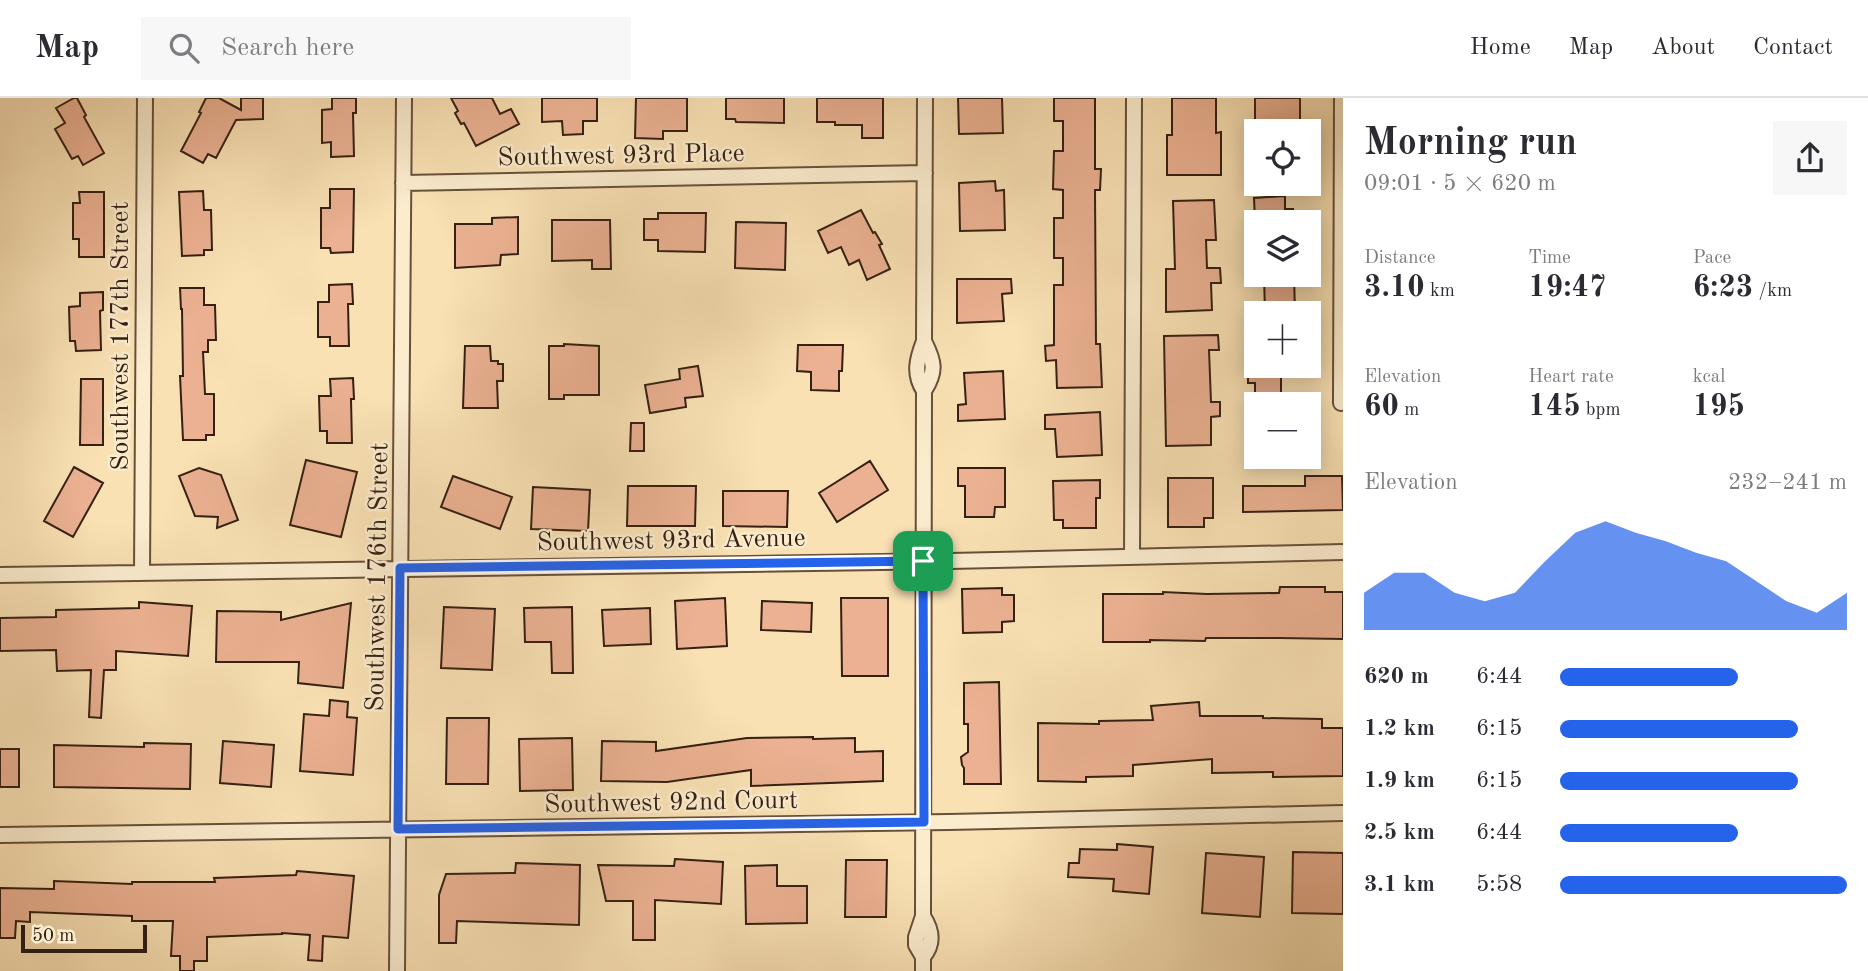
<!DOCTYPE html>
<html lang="en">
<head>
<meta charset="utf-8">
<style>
  body { margin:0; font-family:"Old Standard TT",serif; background:#f7f7f7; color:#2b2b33; height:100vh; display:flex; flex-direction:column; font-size:26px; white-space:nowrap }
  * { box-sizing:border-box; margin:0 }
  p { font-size:23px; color:#7c7c81 }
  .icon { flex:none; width:38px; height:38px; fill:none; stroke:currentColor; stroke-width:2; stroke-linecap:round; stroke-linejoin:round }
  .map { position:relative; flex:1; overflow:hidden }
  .sheet { display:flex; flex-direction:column; background:#fff; width:525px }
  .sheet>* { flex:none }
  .tools { position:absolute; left:1244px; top:21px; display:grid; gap:14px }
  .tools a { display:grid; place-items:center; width:77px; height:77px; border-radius:0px; background:#fff; box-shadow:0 4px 18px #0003; font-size:35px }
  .scale { position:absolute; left:21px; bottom:18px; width:126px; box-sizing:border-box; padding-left:7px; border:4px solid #362012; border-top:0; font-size:19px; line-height:24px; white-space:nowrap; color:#362012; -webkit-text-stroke:5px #fbecce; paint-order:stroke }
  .pin { position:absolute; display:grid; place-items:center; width:60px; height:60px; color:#fff; margin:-30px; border-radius:14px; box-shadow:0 4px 10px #0006 }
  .round { display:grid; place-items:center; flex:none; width:74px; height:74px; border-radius:0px; background:#f7f7f7 }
  .headline { display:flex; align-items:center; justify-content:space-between; height:119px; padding:0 21px }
  h1 { font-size:38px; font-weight:700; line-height:52px }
  .metrics { display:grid; grid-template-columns:repeat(3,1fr); gap:10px; height:119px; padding:7px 21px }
  .metrics div { display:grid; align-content:center }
  .metrics b { font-size:30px; font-weight:700 }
  .metrics small { font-size:19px; font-weight:400 }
  .metrics p { font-size:19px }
  .chart { height:196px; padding:14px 21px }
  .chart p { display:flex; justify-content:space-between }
  .chart svg { width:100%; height:126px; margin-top:7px; fill:#2563eb; opacity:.7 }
  ul { padding:0 21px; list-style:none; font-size:23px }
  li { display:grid; grid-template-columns:112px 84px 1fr; align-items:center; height:52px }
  li i { height:18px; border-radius:9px; background:#2563eb }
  header { display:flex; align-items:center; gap:42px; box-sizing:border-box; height:98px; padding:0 35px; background:#fff; border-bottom:2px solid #e1e1e2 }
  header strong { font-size:33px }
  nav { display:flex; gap:38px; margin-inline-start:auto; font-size:24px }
  .search { width:490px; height:63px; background:#f7f7f7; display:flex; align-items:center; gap:18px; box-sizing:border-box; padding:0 24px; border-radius:0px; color:#7c7c81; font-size:26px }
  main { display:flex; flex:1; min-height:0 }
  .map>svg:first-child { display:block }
</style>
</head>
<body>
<header>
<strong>Map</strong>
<div class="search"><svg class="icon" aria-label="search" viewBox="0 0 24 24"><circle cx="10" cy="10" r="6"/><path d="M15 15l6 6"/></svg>Search here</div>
<nav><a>Home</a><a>Map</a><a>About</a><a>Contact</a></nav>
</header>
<main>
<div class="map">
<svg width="1343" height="873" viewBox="0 0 1343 873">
  <rect width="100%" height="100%" fill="#f9e1b4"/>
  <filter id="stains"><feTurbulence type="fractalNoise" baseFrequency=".00286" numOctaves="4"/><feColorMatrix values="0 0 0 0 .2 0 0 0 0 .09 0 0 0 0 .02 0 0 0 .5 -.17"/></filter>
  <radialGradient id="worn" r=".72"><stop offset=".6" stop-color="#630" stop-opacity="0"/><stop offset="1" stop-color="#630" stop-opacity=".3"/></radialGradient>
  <path fill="#ebb192" stroke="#362012" stroke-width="2" d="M 74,0 L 77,0 L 86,17 L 84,19 L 104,55 L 83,67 L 78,58 L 72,61 L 55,31 L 65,25 L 56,10 Z
    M 206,0 L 219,0 L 241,12 L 241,0 L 263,0 L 263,21 L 236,22 L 216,60 L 208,56 L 203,65 L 181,53 L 201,15 L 199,14 Z
    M 332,0 L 356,0 L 356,15 L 353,15 L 354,58 L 331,59 L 331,44 L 322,45 L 322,12 L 332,11 Z
    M 451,0 L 492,0 L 500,16 L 511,11 L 519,26 L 476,48 L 464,25 L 461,26 L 455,15 L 458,13 Z
    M 542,0 L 597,0 L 597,23 L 583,23 L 583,36 L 563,37 L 562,23 L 542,24 Z
    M 636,0 L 687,0 L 687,33 L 663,33 L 663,41 L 635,40 Z
    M 726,0 L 784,0 L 784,25 L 736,24 L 735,21 L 726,21 Z
    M 817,0 L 883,0 L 883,40 L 862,40 L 862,27 L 835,27 L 835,24 L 817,24 Z
    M 958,0 L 1002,0 L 1003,35 L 959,36 Z
    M 1054,0 L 1095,0 L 1095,71 L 1101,71 L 1100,92 L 1095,92 L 1096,246 L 1100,246 L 1102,289 L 1057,290 L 1056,262 L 1046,263 L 1045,248 L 1054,247 L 1054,187 L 1063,187 L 1063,160 L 1054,160 L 1054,120 L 1063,120 L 1063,92 L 1053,91 L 1054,53 L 1063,53 L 1063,23 L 1054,23 Z
    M 1172,0 L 1216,0 L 1216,35 L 1221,34 L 1221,77 L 1167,77 L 1167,37 L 1172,37 Z
    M 1255,0 L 1300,0 L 1300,33 L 1255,33 Z
    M 995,83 L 996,93 L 1004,92 L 1005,132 L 960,133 L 959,85 Z
    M 330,91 L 354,91 L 353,154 L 331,155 L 330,150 L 321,150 L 321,110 L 330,110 Z
    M 203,93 L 204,112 L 211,112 L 212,152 L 204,152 L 204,157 L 182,158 L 179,94 Z
    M 79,94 L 104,94 L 104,159 L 79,159 L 79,141 L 73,141 L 73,105 L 80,105 Z
    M 1285,98 L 1285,111 L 1293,111 L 1293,124 L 1256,124 L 1256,121 L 1255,122 L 1254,100 Z
    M 1214,102 L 1216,142 L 1206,142 L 1207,170 L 1220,170 L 1221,185 L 1211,185 L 1212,212 L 1166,214 L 1166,171 L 1175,171 L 1173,103 Z
    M 861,112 L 873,135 L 875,134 L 882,146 L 879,147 L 890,171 L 867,182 L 859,162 L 849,167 L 841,149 L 828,155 L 818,133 Z
    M 658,115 L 706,115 L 705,154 L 658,153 L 658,142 L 644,142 L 644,121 L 658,121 Z
    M 518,119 L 518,156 L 501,157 L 500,167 L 455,170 L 455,126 L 492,126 L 492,120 Z
    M 552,122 L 610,122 L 611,171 L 592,171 L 592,162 L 552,163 Z
    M 736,124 L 786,125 L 785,172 L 735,170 Z
    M 1264,177 L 1294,177 L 1295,215 L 1265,215 Z
    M 957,181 L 1011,181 L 1012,195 L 1002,196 L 1004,223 L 957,225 Z
    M 352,186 L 353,206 L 348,206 L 349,248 L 330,248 L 330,239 L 318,239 L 318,204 L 329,204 L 329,187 Z
    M 180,190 L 204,190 L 204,207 L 215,207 L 216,242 L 208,242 L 208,254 L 203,254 L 205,296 L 214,296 L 214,337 L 206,337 L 206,342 L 183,342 L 180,278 L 183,278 L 182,211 L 181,211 Z
    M 103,194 L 103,212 L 100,213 L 101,252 L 76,253 L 75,243 L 70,243 L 69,209 L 80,208 L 80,195 Z
    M 1218,237 L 1219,252 L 1209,252 L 1211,304 L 1220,304 L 1220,318 L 1211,319 L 1211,347 L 1166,348 L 1164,238 Z
    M 564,246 L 599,248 L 599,297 L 564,297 L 564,301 L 549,301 L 549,248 L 564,248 Z
    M 798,247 L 843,247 L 842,273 L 839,273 L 839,293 L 811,292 L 811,274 L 797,273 Z
    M 465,248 L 490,248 L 491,263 L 498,263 L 498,266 L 503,266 L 503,283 L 497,283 L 498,310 L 463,310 Z
    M 698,268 L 703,298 L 685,300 L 686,309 L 650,315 L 645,287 L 680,281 L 679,271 Z
    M 1248,268 L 1281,268 L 1281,301 L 1255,302 L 1255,285 L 1248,285 Z
    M 1003,273 L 1005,321 L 958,323 L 958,307 L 966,306 L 964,275 Z
    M 353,280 L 354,301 L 351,301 L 352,345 L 327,345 L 327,333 L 320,333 L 319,298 L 331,298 L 330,281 Z
    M 81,281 L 103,281 L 103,347 L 80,347 Z
    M 1100,314 L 1102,357 L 1057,359 L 1055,331 L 1045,331 L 1045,317 Z
    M 631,325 L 644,325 L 644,353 L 630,353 Z
    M 306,362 L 357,374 L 341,439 L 290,427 Z
    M 870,363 L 888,392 L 837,424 L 819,395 Z
    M 74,369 L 103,385 L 73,439 L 44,423 Z
    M 199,370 L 221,377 L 238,422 L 217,430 L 218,419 L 195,418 L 179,378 Z
    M 958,370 L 1005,370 L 1005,409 L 995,409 L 994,419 L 965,419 L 965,388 L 958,388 Z
    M 453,378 L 512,399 L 500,431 L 441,409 Z
    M 1305,378 L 1342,378 L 1343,412 L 1243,414 L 1243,388 L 1305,388 Z
    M 1168,380 L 1213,380 L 1213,420 L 1204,420 L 1204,429 L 1168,429 Z
    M 1100,382 L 1100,400 L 1096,400 L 1096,430 L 1063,430 L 1063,422 L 1054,422 L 1053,383 Z
    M 628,388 L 696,388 L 695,428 L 627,428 Z
    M 533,389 L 590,392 L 588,433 L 531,431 Z
    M 723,393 L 788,393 L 787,429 L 723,428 Z
    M 1280,489 L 1325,489 L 1325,494 L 1343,494 L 1343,541 L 1279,540 L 1206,540 L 1205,543 L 1150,542 L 1150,544 L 1103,544 L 1103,496 L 1163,496 L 1163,494 L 1207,496 L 1279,495 Z
    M 1002,490 L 1002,497 L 1014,497 L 1014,523 L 1002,524 L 1002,534 L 963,535 L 962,491 Z
    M 725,500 L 727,548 L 677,551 L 675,503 Z
    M 841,500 L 888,500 L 888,578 L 842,578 Z
    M 762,503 L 812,505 L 811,534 L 761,532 Z
    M 139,504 L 192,508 L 188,558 L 116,553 L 116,572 L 104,572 L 101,620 L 89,619 L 91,572 L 57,573 L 56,552 L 0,553 L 0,520 L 56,519 L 56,512 L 139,510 Z
    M 351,505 L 343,590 L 298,585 L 299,564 L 216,564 L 217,513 L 281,514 L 281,522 Z
    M 444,509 L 495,511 L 492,572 L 441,570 Z
    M 572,509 L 573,575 L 552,575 L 551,544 L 525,544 L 524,510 Z
    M 650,510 L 651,546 L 604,548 L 602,512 Z
    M 999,584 L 1001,686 L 964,686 L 964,670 L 962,667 L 961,659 L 968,654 L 968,626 L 964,626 L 964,585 Z
    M 330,602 L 348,604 L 347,619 L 357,620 L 353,677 L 300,673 L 304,616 L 329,618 Z
    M 1199,604 L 1200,618 L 1263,618 L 1263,620 L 1322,621 L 1322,630 L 1343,630 L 1343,678 L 1273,679 L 1273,674 L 1212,675 L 1212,661 L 1133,667 L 1133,678 L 1086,679 L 1086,684 L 1038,683 L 1038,625 L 1099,626 L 1099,623 L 1153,622 L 1151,608 Z
    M 447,620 L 489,620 L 488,686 L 446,686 Z
    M 813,639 L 813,641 L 855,640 L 855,654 L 883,653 L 883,683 L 751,688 L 751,672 L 667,684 L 601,683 L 602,643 L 656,644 L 656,653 L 747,640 Z
    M 572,640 L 573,692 L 520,693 L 519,641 Z
    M 223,643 L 274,647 L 271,689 L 220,685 Z
    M 144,645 L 191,646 L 190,691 L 54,689 L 54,647 L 144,649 Z
    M 0,651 L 19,651 L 19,689 L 0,689 Z
    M 1117,746 L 1153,749 L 1149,796 L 1113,793 L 1114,781 L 1068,779 L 1069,765 L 1079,765 L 1080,751 L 1117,752 Z
    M 1293,754 L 1343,755 L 1343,816 L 1292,815 Z
    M 1206,755 L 1264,759 L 1260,819 L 1202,815 Z
    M 675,761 L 723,764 L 721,806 L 655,802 L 655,842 L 633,842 L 633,803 L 606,803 L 598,767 L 674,768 Z
    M 846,762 L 887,762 L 886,819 L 845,819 Z
    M 516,765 L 580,767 L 579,827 L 457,823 L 456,845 L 439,845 L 439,797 L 446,776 L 515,775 Z
    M 777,767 L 777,788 L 807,788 L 807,825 L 746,826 L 745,768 Z
    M 297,773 L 354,778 L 348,840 L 323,838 L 322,863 L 308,862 L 310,837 L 282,835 L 282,836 L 207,839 L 207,863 L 194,863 L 194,873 L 180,873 L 180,858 L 171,858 L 173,823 L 132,823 L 132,818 L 30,814 L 30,824 L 16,823 L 15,840 L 0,840 L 0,790 L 54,791 L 54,783 L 132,786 L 132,784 L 215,784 L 214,780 L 296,777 Z"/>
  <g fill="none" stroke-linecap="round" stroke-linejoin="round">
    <g stroke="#67503a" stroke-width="18">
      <path id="minor" d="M 403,85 L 925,75
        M 924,293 C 937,273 934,263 924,243
        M 1341,305 L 1342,0
        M 1132,459 L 1134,0
        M 142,475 L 145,0
        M 0,477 L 950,463 L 1343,454
        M 0,737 L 949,724 L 1343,715
        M 923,859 C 934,846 932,832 923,818
        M 397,873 L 404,0
        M 923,873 L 923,859 L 916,847 L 916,839 L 923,818 L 924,293 C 913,276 917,261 924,243 L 925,0"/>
    </g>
    <use href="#minor" stroke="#fbecce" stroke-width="14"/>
  </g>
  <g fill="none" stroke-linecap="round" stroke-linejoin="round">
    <g stroke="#fff" stroke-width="14">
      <path id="route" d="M 923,463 L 924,724 L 398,731 L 400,470 Z"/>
    </g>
    <use href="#route" stroke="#2563eb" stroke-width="9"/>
  </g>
  <g text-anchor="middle" stroke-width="5" stroke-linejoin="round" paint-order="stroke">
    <g font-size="26" fill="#362012" stroke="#fbecce">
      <text transform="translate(621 56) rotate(-1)" y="9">Southwest 93rd Place</text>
      <text transform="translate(119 238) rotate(-90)" y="9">Southwest 177th Street</text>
      <text transform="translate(671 441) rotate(-1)" y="9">Southwest 93rd Avenue</text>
      <text transform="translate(376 479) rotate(-89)" y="9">Southwest 176th Street</text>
      <text transform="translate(671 703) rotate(-1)" y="9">Southwest 92nd Court</text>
    </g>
  </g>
  <rect width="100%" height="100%" filter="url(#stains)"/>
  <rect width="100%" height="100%" fill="url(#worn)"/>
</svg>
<div class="tools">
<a><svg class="icon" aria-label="locate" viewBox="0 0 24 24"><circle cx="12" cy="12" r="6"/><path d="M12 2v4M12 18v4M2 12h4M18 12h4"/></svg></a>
<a><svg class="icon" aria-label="layers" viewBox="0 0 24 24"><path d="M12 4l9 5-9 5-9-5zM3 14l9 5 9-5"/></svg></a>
<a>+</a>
<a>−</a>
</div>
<div class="scale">50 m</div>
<div class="pin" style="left:923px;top:463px;background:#1e9e55"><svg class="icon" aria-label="arrive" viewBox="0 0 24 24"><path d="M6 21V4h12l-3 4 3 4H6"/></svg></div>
</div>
<section class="sheet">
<div class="headline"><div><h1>Morning run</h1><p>09:01 · 5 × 620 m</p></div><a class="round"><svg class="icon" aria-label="share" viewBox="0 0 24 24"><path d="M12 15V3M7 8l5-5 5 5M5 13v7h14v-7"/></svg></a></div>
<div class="metrics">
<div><p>Distance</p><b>3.10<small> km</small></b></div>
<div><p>Time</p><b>19:47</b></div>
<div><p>Pace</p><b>6:23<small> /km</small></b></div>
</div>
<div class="metrics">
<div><p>Elevation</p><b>60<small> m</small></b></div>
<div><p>Heart rate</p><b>145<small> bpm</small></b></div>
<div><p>kcal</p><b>195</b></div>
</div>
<div class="chart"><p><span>Elevation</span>232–241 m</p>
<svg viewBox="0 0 160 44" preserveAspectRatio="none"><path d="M0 44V31L10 24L20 24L30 31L40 34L50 31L60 20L70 10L80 6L90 10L100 13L110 17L120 20L130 27L140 34L150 38L160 31V44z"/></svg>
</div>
<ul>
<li><b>620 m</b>6:44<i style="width:62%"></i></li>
<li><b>1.2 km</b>6:15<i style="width:83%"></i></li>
<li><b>1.9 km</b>6:15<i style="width:83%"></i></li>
<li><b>2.5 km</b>6:44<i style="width:62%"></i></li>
<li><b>3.1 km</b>5:58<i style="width:100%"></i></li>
</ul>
</section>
</main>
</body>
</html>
